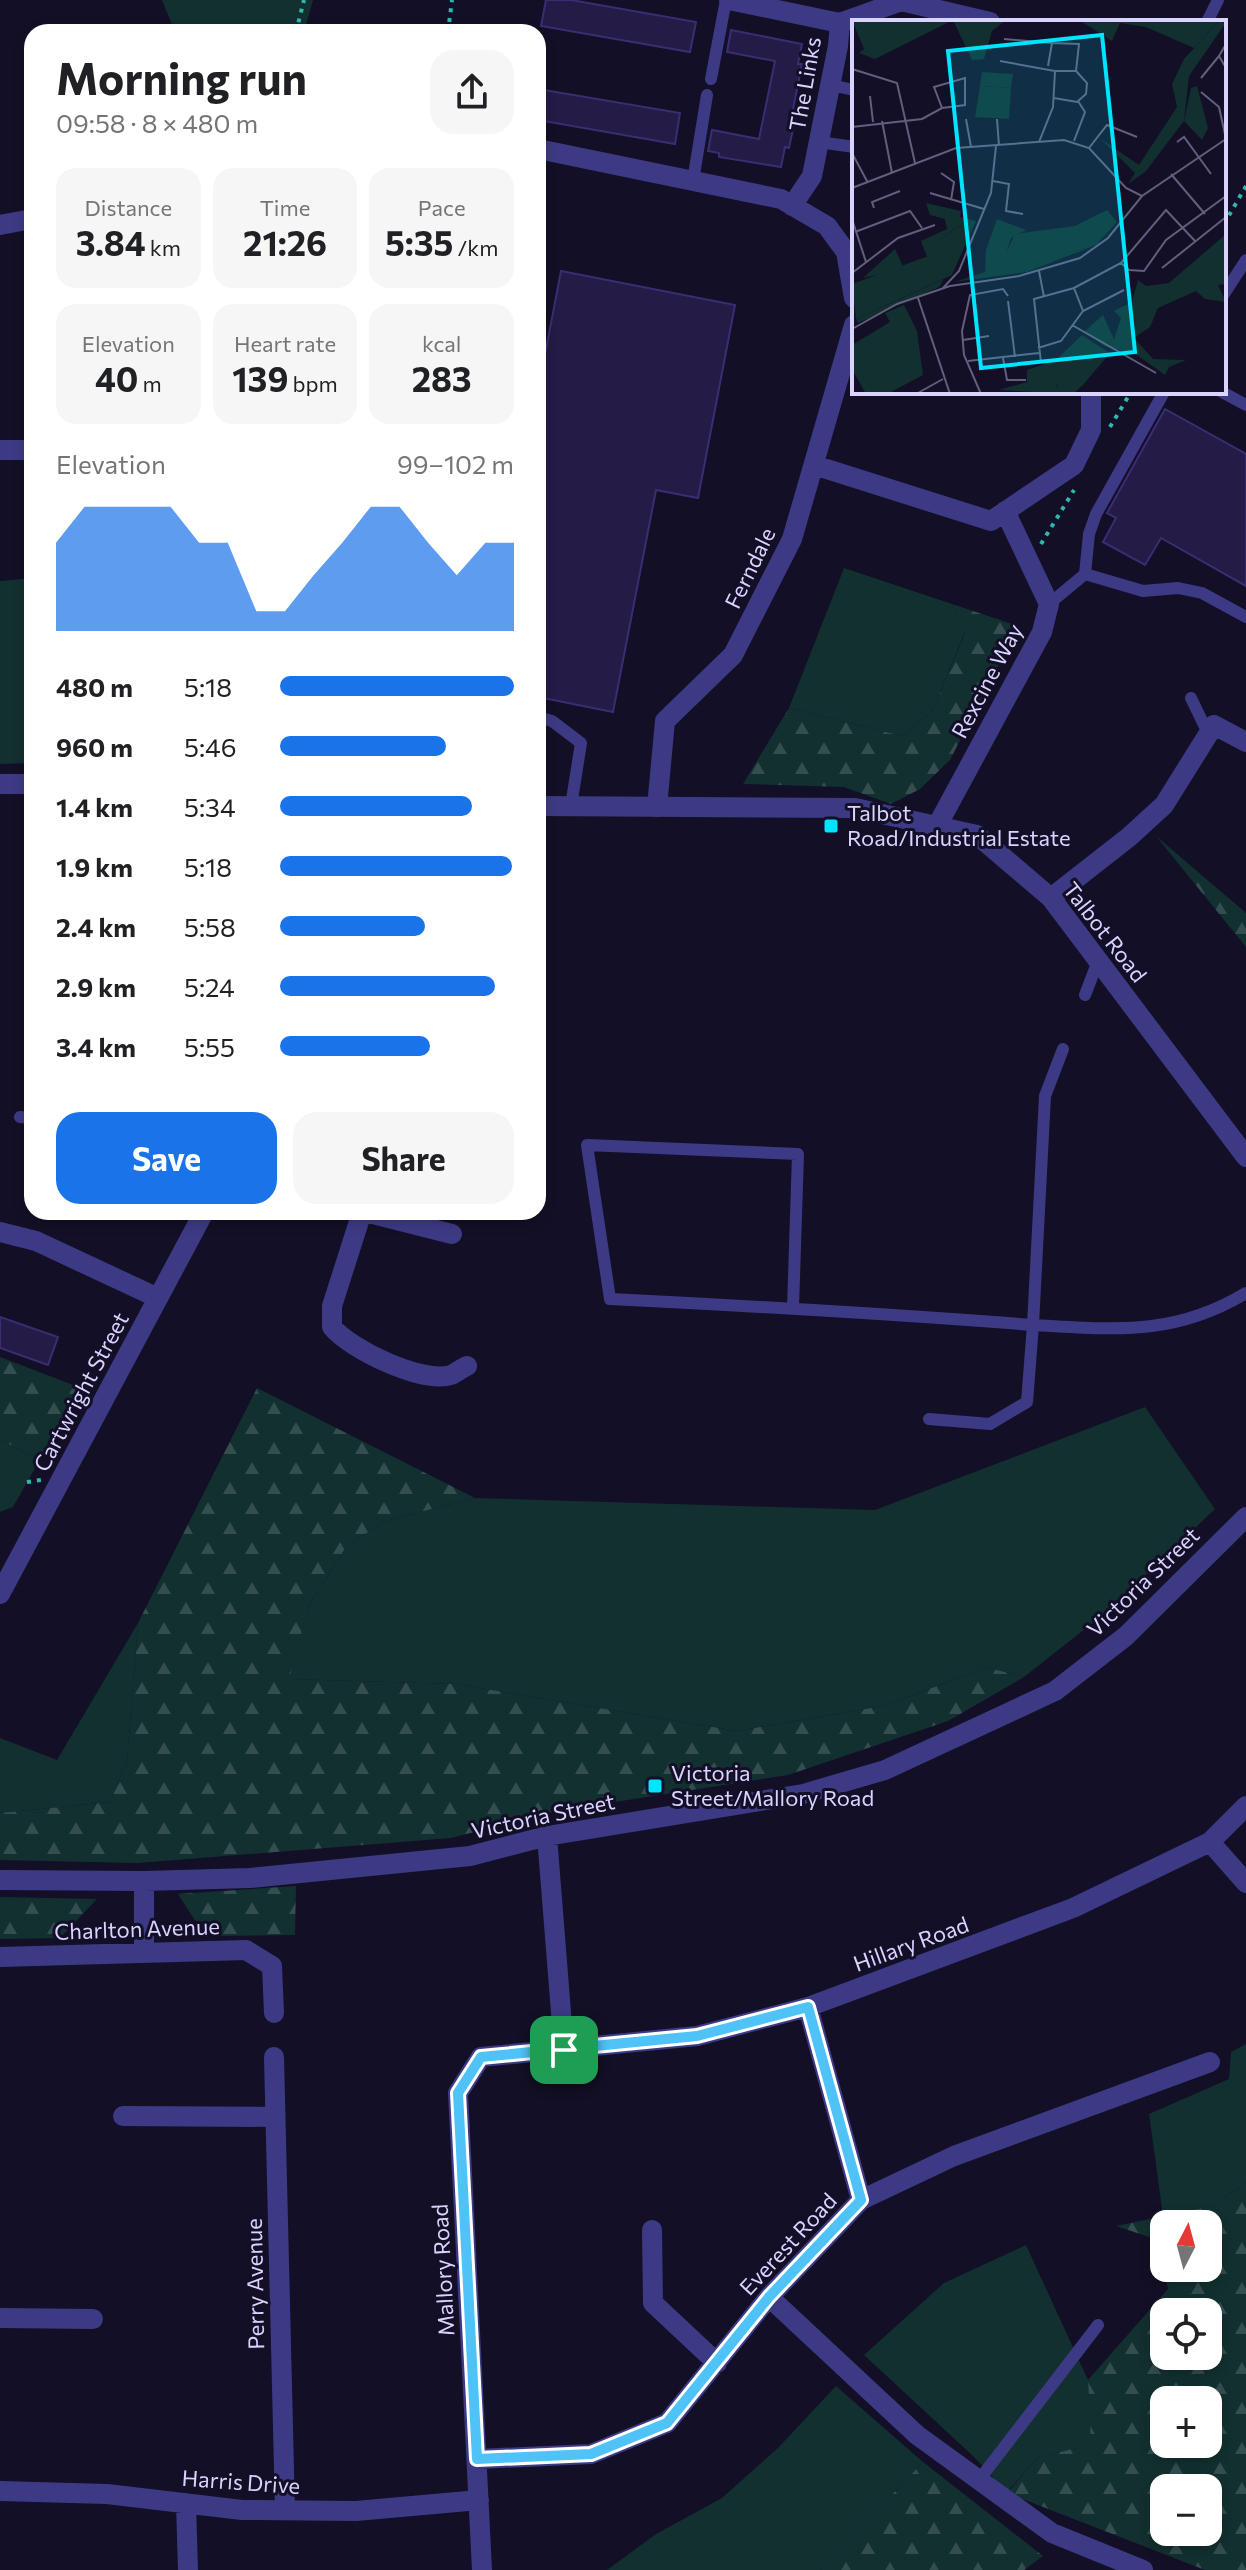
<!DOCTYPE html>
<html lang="en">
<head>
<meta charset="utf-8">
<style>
  body { margin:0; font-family:Commissioner,sans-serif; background:#f6f6f6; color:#202124; height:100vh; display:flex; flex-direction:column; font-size:30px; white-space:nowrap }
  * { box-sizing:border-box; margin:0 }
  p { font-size:26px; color:#757577 }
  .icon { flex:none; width:44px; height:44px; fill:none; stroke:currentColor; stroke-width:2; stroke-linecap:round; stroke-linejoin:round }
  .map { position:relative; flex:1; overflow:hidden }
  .details { position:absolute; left:24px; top:24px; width:522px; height:1196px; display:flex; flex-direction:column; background:#fff; border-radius:24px; box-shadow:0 4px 12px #0003 }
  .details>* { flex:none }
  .needle { width:52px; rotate:6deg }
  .tools { position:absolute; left:1150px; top:2210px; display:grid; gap:16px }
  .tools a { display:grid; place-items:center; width:72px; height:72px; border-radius:16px; background:#fff; box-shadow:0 4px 12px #0003; font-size:40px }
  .pin { position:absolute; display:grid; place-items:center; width:68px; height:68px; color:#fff; margin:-34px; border-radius:16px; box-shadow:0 4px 12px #0006 }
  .round { display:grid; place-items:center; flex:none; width:84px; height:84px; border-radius:24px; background:#f6f6f6 }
  .summary { display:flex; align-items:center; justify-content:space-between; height:136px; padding:0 32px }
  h1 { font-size:44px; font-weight:700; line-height:60px }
  .figures { display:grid; grid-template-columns:repeat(3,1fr); gap:12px; height:136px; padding:8px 32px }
  .figures div { display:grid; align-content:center; border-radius:20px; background:#f6f6f6; text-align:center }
  .figures b { font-size:34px; font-weight:700 }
  .figures small { font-size:22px; font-weight:400 }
  .figures p { font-size:22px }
  .chart { height:224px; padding:16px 32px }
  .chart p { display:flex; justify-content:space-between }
  .chart svg { width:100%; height:144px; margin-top:8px; fill:#1a73e8; opacity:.7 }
  .primary-button { display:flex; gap:16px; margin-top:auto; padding:16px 32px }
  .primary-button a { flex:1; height:92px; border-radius:24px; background:#1a73e8; color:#fff; font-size:32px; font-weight:700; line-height:92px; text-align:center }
  .primary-button a+a { background:#f6f6f6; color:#202124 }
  ul { padding:0 32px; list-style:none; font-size:26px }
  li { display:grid; grid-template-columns:128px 96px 1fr; align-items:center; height:60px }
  li i { height:20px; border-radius:10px; background:#1a73e8 }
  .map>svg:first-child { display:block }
</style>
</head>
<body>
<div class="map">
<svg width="1246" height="2570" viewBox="0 0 1246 2570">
  <defs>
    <pattern id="forest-firs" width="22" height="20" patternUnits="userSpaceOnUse" patternTransform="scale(2)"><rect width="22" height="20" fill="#12302f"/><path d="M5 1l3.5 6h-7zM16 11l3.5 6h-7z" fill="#344d4e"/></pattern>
  </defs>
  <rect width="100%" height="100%" fill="#130f26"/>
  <path fill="#12302f" d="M 162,0 L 313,0 L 304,32 L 175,32 Z
    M 844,568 L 952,604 L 965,632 L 932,711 L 902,736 L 789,708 Z
    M 32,578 L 32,763 L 0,764 L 0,581 Z
    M 1145,1407 L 1215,1509 L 1109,1610 L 1024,1677 L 986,1667 L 888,1705 L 737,1731 L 456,1684 L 288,1679 L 308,1607 L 346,1547 L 385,1521 L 475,1498 L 875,1510 Z
    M 0,1439 L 27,1454 L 42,1456 L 13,1507 L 0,1512 Z
    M 138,1623 L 127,1761 L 110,1802 L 0,1813 L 0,1738 L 57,1760 Z
    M 1246,2044 L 1246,2183 L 1212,2206 L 1163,2216 L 1149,2114 L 1229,2079 L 1231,2052 Z
    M 1026,2245 L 1088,2380 L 1092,2444 L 1037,2458 L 1007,2492 L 973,2456 L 864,2355 L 944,2283 Z
    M 836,2386 L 923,2462 L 820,2570 L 607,2570 L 656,2534 L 722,2498 L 778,2448 Z"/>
  <path fill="url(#forest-firs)" fill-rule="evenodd" d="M 952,604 L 1018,626 L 950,760 L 920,789 L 891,804 L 844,787 L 743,784 L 789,708 L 902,736 L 932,711 L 965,633 Z
    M 1156,836 L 1246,913 L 1246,947 Z
    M 0,1357 L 81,1388 L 42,1456 L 27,1454 L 0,1439 Z
    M 257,1388 L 475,1498 L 385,1521 L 346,1547 L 308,1607 L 289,1679 L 456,1684 L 737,1731 L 888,1705 L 986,1667 L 1024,1677 L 948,1721 L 788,1775 L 557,1811 L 451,1838 L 138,1863 L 0,1860 L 0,1813 L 110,1802 L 127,1761 L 138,1623 Z
    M 296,1886 L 295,1935 L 214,1936 L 194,1919 L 178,1894 Z
    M 0,1897 L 97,1899 L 60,1938 L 0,1939 Z
    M 1246,2183 L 1246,2570 L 1205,2570 L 1007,2493 L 1037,2458 L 1091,2444 L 1088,2380 L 1168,2289 L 1158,2240 L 1116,2226 L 1212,2206 ZM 1164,2224 L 1208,2224 L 1208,2268 L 1164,2268 ZM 1164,2312 L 1208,2312 L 1208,2356 L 1164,2356 ZM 1164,2400 L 1208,2400 L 1208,2444 L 1164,2444 ZM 1164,2488 L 1208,2488 L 1208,2532 L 1164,2532 Z
    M 923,2462 L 1043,2556 L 1024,2570 L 820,2570 Z"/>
  <path fill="#241b47" stroke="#3b2d73" stroke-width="2" d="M 546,0 L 571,0 L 696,22 L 690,52 L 541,26 Z
    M 731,30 L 802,44 L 798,64 L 802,64 L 793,109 L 797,110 L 789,148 L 785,147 L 781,167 L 719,157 L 719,153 L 708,151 L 712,130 L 759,139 L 775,61 L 727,52 Z
    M 538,89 L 680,113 L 675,144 L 538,120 Z
    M 561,271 L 735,305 L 698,498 L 656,490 L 613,712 L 538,697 L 538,391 Z
    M 1165,409 L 1246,454 L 1246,586 L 1161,538 L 1145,565 L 1103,542 L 1116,518 L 1107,513 Z
    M 0,1317 L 58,1337 L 48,1365 L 0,1348 Z"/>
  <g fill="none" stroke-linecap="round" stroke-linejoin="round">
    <path stroke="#2fb8b0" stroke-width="4" stroke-dasharray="4 6" stroke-linecap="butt" d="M 296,32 L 304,0
      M 448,32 L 452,0
      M 1224,224 L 1246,186
      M 1110,427 L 1131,392
      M 1041,544 L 1074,490
      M 27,1482 L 41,1480"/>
    <path stroke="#3d3a85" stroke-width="12" d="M 1207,22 L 1218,0
      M 711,79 L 726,0
      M 830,85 L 854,90
      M 819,142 L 854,147
      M 693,181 L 707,95
      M 1224,294 L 1246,260
      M 1222,392 L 1246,405
      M 1085,574 L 1143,591 L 1178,588 L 1202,593 L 1246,617
      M 1049,604 L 1085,574 L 1089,534 L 1096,514 L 1164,392
      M 1191,698 L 1204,725 L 1214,725
      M 538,717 L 552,721 L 581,743 L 571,806
      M 1085,995 L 1098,961
      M 20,1117 L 32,1118
      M 793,1308 L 798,1154 L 587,1145 L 610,1299 C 751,1306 892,1314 1033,1325 L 1045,1096 L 1063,1049
      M 929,1419 L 990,1424 L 1027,1402 L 1033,1325 C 1114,1329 1173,1337 1246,1293
      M 979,2480 L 1098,2325"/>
    <path stroke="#3d3a85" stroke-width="20" d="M 729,0 L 840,23
      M 538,149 L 781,199 L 827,226 L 846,252 L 854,298
      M 792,206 L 812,176 L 838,46 L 840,23 L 901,1 L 990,22
      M 0,225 L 32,219
      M 0,450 L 32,450
      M 814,465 L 991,521 L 1074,465 L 1091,430 L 1091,392
      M 657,807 L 665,721 L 733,655 L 792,539 L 854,325
      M 937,826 L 1042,632 L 1049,604 L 1005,511
      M 1051,898 L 1129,837 L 1164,805 L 1214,725 L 1246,742
      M 362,1212 L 332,1306 L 332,1327 C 350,1349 422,1384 451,1375 C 456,1373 462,1368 467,1366
      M 365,1212 L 452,1234
      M 0,1232 L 36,1241 L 158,1298
      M 0,1594 L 204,1212
      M 547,1836 L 564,2050
      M 1210,1842 L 1246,1883
      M 0,1880 L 144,1881 L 250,1878 L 470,1856 L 547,1836 L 803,1794 L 885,1770 L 1055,1691 L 1126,1636 L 1246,1517
      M 144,1881 L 144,1953
      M 0,1957 L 246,1950 L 272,1966 L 274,2013
      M 808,2007 L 861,2200
      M 274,2057 L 285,2510
      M 123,2116 L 275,2117
      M 652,2230 L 653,2303 L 717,2363
      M 769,2297 L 917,2435 L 1052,2533 L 1143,2570
      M 0,2318 L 93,2319
      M 477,2459 L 591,2454 L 667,2423 L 769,2297 L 861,2200 L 954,2156 L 1210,2062
      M 0,2491 L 107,2494 L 242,2510 L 356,2511 L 479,2500
      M 186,2503 L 188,2570
      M 482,2570 L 458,2093 L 481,2057 L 697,2036 L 808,2007 L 1073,1908 L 1210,1842 L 1246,1806"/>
    <path stroke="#3d3a85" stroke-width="20" d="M 0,784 L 32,784
      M 538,806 L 855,808 L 977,835 L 1051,898 L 1246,1157"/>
  </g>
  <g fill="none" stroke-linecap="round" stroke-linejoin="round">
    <g stroke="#fff" stroke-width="16">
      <path id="route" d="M 808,2007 L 861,2200 L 769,2297 L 667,2423 L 591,2454 L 477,2459 L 458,2093 L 481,2057 L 697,2036 Z"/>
    </g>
    <use href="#route" stroke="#4fc3f7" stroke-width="10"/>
  </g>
  <g fill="#00e5ff" stroke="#130f26" stroke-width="3">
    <rect x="823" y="818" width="16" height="16" rx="4"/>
    <rect x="647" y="1778" width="16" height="16" rx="4"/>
  </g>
  <g text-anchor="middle" stroke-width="6" stroke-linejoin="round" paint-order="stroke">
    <g font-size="22" fill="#d9d4ff" stroke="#130f26">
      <text transform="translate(805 84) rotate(-80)" y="8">The Links</text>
      <text transform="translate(750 568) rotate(-64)" y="8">Ferndale</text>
      <text transform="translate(987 681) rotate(-62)" y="8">Rexcine Way</text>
      <text transform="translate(1105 932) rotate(52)" y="8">Talbot Road</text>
      <text transform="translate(81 1392) rotate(-62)" y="8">Cartwright Street</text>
      <text transform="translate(1143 1582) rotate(-44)" y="8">Victoria Street</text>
      <text transform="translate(543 1816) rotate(-12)" y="8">Victoria Street</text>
      <text transform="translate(137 1929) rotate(-2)" y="8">Charlton Avenue</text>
      <text transform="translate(911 1944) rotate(-20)" y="8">Hillary Road</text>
      <text transform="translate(788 2244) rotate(-47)" y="8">Everest Road</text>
      <text transform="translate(443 2270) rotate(-93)" y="8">Mallory Road</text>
      <text transform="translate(255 2284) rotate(-91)" y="8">Perry Avenue</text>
      <text transform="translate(241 2482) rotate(4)" y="8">Harris Drive</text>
    </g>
    <g font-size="22" fill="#d9d4ff" stroke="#130f26" text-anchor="start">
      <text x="847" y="821">Talbot<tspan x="847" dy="25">Road/Industrial Estate</tspan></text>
      <text x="671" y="1781">Victoria<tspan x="671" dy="25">Street/Mallory Road</tspan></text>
    </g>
  </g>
  <g transform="translate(852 20)">
    <rect width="374" height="374" fill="#130f26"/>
    <path d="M 0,0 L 154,0 L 140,11 L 132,39 L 120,40 L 101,0 L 23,39 L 7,33 L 12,29 ZM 227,0 L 368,0 L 342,28 L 294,7 L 268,3 L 260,21 ZM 130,52 L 161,54 L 159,68 L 128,66 ZM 345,66 L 356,108 L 350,120 L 332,101 L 339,68 ZM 255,190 L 265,202 L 244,225 L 209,235 L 153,235 L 163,214 L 223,206 ZM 107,206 L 120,210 L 100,255 L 4,299 L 0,264 L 79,235 L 86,221 ZM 52,285 L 65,311 L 71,355 L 35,374 L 14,374 L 0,349 L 0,325 L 38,302 L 33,293 ZM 251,295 L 262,319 L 252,326 L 233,311 ZM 230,315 L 242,323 L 198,373 L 147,370 L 175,362 L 175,350 L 204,340 Z" fill="#12302f"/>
    <path d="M 368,0 L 373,4 L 337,56 L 332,101 L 294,151 L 276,164 L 283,153 L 249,119 L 287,145 L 325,87 L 320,64 L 332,39 ZM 74,183 L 109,191 L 108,197 L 124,201 L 120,210 L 107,206 L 86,221 L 84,233 L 75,237 L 69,221 L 95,209 L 93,199 L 78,195 ZM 145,199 L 174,210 L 159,218 L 154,234 L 209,235 L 244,225 L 175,252 L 102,262 L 133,252 L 134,230 ZM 374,214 L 374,264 L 366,265 L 374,282 L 353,279 L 344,271 L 306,288 L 298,307 L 282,318 L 301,339 L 334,340 L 317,347 L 313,355 L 285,335 L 252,326 L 262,319 L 269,298 L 262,291 L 280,282 L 286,260 L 294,266 L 317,263 ZM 43,229 L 52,249 L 11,258 ZM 92,259 L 87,267 L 6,303 L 4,299 ZM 242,323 L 258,333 L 231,365 L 221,374 L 191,374 L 205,366 L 215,347 Z" fill="#12302f"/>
    <path d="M 128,66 L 159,68 L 157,99 L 123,97 Z" fill="#12302f"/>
    <path fill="none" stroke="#625e7d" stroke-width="2" d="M 152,19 L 200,23M 374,24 L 367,36 L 374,48M 148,41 L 203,51 L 201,87 L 187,122M 196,46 L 200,23 L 227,24 L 224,51 L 203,51M 0,49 L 45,63 L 63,143M 349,58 L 367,36M 349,72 L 367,87 L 374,119M 18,76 L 21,102M 202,78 L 225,82 L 234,74 L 235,63 L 224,51M 114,99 L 119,127M 145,99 L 147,126M 30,101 L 40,153M 0,107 L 70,99 L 90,88 L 113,85 L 113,58 L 82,67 L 90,88M 222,121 L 233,92 L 226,81M 325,122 L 332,117 L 359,154M 237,128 L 255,105 L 285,117M 0,133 L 16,163M 89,153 L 102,162 L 99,180M 319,154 L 353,194M 141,161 L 157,164 L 154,191 L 171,194M 0,168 L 104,128 L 212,120 L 237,128 L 274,168 L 290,176M 78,173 L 132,189M 22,188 L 20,182 L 48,171M 0,199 L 14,242M 3,212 L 58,191 L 70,208M 269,243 L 277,250 L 292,251 L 314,220 L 374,176M 310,248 L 374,197M 187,251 L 192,277M 0,253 L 46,218 L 83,205M 91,268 L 107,251 L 139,173 L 144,126M 222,268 L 231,291M 66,278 L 98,374M 156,281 L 163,337M 220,305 L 304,353M 0,309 L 45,284 L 98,266 L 167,256 L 228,238 L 256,218 L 290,176 L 374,119M 111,320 L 137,316M 186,328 L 209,321 L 231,291 L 272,270M 151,338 L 155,360 L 174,360M 116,341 L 187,333M 189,343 L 182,279 L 222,268 L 269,243 L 314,190 L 343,221M 64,374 L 91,359M 129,374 L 112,335 L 110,311 L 118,275 L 151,269 L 156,276"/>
    <path fill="#00e5ff" fill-opacity="0.15" stroke="#00e5ff" stroke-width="4" d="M 250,15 L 283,332 L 129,348 L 96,31 Z"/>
    <rect width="374" height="374" fill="none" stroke="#d9d4ff" stroke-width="4"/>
  </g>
</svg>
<div class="tools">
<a><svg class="needle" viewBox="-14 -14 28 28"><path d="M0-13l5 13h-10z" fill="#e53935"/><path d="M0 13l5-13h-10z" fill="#757577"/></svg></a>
<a><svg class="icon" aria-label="locate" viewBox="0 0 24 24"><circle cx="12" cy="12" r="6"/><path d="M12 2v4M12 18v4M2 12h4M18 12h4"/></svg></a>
<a>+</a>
<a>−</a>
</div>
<div class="pin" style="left:564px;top:2050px;background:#1e9e55"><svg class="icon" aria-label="arrive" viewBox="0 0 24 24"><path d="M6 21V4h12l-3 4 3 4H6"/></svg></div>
<section class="details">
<div class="summary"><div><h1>Morning run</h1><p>09:58 · 8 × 480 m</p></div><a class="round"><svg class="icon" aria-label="share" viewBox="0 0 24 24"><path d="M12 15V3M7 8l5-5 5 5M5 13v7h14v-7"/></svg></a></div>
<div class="figures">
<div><p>Distance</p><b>3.84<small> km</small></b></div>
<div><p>Time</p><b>21:26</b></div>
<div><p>Pace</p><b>5:35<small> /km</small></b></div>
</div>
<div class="figures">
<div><p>Elevation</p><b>40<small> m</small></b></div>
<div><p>Heart rate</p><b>139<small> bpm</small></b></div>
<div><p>kcal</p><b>283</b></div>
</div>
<div class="chart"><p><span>Elevation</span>99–102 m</p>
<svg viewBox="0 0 160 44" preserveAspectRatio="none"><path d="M0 44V17L10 6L20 6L30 6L40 6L50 17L60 17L70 38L80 38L90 27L100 17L110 6L120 6L130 17L140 27L150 17L160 17V44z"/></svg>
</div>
<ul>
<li><b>480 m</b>5:18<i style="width:100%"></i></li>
<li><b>960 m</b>5:46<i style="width:71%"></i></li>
<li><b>1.4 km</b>5:34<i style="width:82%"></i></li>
<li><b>1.9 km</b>5:18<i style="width:99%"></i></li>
<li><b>2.4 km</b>5:58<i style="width:62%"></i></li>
<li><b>2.9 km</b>5:24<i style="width:92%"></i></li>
<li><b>3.4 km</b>5:55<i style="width:64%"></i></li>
</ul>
<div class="primary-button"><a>Save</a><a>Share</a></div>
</section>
</div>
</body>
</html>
